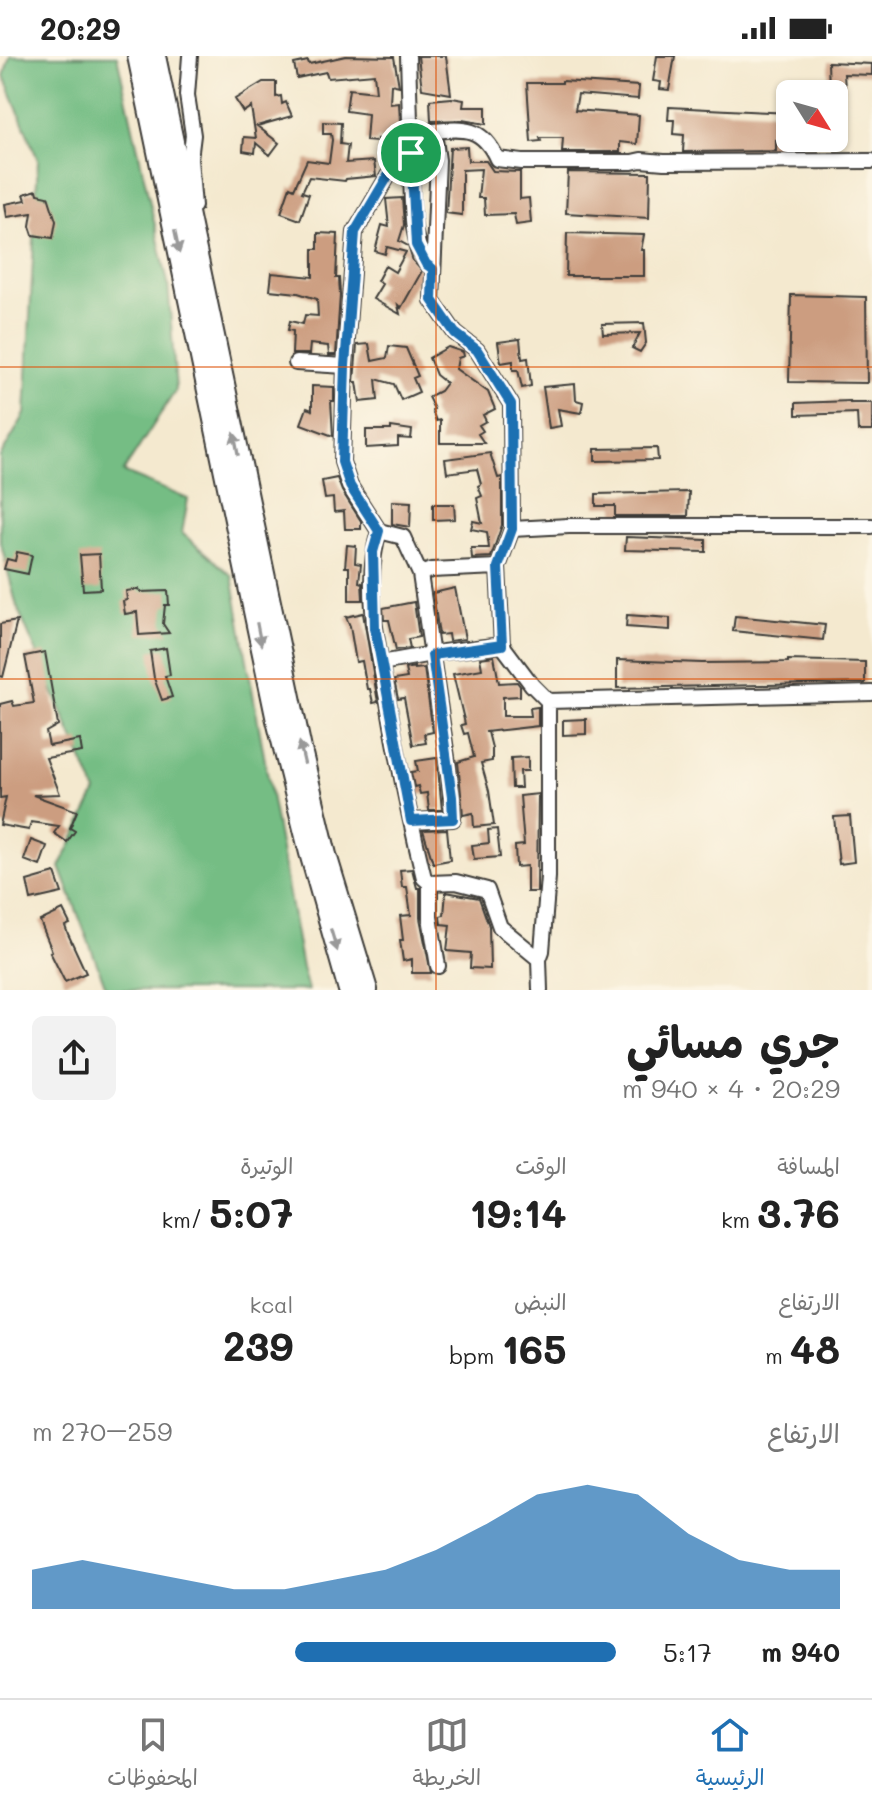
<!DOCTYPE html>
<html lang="ar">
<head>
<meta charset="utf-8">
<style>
  body { margin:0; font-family:Mali,"Playpen Sans Arabic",sans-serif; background:#f2f2f2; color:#222; direction:rtl; height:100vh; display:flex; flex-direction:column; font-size:30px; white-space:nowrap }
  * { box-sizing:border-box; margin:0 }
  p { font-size:26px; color:#767676 }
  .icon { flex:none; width:44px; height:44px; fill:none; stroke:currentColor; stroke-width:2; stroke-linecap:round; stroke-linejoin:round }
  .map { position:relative; height:934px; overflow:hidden; direction:ltr }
  .drawer { display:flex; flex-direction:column; background:#fff; flex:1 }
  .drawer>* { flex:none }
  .needle { width:52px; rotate:127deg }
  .fabs { position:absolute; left:776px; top:24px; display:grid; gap:16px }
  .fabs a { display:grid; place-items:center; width:72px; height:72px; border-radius:12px; background:#fff; box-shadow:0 2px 6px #0004; font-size:40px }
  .pin { position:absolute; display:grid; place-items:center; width:68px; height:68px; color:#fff; margin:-34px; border:4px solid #fff; border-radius:50%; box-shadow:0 2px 8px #0007 }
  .round { display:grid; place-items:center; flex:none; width:84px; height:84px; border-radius:12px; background:#f2f2f2 }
  .summary { display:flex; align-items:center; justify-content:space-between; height:136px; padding:0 32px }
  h1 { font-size:44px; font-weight:700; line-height:60px }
  .stats { display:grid; grid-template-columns:repeat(3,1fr); gap:12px; height:136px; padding:8px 32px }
  .stats div { display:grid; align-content:center }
  .stats b { font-size:40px; font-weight:700 }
  .stats small { font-size:22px; font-weight:400 }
  .stats p { font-size:22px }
  .chart { height:224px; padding:16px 32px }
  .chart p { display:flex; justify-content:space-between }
  .chart svg { width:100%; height:144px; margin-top:8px; fill:#1f6fb2; opacity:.7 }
  ul { padding:0 32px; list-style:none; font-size:26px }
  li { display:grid; grid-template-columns:128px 96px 1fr; align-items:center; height:60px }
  li i { height:20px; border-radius:10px; background:#1f6fb2 }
  .status { display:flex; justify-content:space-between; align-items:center; height:56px; padding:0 40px; background:#fff; direction:ltr }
  .status svg { height:22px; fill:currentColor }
  .tabs { display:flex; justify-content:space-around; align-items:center; height:112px; border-top:2px solid #e0e0e0; background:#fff; font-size:22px; color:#767676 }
  .tabs a { display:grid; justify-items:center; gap:4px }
  .tabs .active { color:#1f6fb2 }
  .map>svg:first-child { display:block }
</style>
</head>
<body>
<div class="status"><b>20:29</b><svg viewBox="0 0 49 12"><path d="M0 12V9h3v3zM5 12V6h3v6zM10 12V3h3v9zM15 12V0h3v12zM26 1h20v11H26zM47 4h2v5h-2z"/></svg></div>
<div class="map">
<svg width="872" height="934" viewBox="0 0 872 934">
  <rect width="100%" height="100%" fill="#fcf5e5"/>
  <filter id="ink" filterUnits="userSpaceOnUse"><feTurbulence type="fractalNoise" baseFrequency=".0125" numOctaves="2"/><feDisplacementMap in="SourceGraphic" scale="16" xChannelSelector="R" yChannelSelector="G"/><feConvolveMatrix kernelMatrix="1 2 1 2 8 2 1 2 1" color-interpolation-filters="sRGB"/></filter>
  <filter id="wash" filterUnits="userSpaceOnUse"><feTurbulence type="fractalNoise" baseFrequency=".006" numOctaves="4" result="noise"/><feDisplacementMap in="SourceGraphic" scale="32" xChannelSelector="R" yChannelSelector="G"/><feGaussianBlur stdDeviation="1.8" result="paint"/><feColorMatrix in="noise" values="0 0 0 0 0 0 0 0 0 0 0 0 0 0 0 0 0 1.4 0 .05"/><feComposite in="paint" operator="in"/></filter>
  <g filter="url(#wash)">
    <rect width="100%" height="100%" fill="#f4e9cf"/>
    <path fill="#74bd84" stroke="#486c50" stroke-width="2" d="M 10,0 L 117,0 L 168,227 L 176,334 L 123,416 L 188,443 L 182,477 L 232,520 L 302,912 L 308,934 L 107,934 L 60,811 L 96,736 L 17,551 L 0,484 L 0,401 L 25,358 L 38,104 L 4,20 Z"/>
    <g id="blocks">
      <path fill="#cc9d80" d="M 346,0 L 394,1 L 399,30 L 391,28 L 390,48 L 399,47 L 401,86 L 377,83 L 377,86 L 366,85 L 368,58 L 346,55 L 349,33 L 376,36 L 374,18 L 328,22 L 326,16 L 297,22 L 294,8 L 308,5 L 309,8 Z
        M 418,0 L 446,0 L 451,38 L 422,33 Z
        M 657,0 L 675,0 L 669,34 L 660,33 L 661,26 L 653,25 Z
        M 828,6 L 872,8 L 872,19 L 844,18 L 845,33 L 829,35 Z
        M 562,25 L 639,30 L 638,43 L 578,38 L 575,54 L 639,59 L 637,88 L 620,86 L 620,96 L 562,96 L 563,82 L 540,82 L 541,85 L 531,86 L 527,27 L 562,27 Z
        M 263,26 L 276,26 L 276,41 L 281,40 L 282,48 L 286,46 L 292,60 L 257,70 L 279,87 L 270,99 L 256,87 L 255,97 L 243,95 L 244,81 L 256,82 L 251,51 L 243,56 L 235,43 Z
        M 452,42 L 464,44 L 463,51 L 486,51 L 486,68 L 462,64 L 431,65 L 430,44 Z
        M 669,51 L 790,57 L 790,86 L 776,84 L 776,95 L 683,96 L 684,79 L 673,78 L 674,64 L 668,64 Z
        M 323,66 L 341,67 L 340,88 L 348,89 L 346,107 L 374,105 L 376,120 L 346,123 L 345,125 L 309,121 L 302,136 L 309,138 L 300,164 L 281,157 L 290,131 L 294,133 L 307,104 L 329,107 L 332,84 L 331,78 L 323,78 Z
        M 467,91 L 468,105 L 486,105 L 493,115 L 520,116 L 520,143 L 529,142 L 531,167 L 516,169 L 514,158 L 485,159 L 484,142 L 478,142 L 481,113 L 462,114 L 462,159 L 446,157 L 450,92 Z
        M 568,116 L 650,117 L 649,162 L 566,157 Z
        M 37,134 L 38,138 L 48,140 L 56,165 L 53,182 L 33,179 L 30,170 L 32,157 L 7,161 L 5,148 L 26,144 L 24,138 Z
        M 402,142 L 404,169 L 399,185 L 408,190 L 413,205 L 422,215 L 401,252 L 398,249 L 400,258 L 373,243 L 382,228 L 377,225 L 385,210 L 395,216 L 406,196 L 387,191 L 385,198 L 375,195 L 382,169 L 389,171 L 386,143 Z
        M 318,177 L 338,178 L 336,222 L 339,222 L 340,239 L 336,299 L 329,299 L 328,290 L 310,288 L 309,298 L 292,298 L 293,275 L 288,274 L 290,265 L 303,268 L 305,259 L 318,260 L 317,243 L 298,237 L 270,234 L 272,217 L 313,221 L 313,193 L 318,193 Z
        M 567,177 L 644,179 L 641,194 L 644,194 L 644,220 L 566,220 Z
        M 791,239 L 866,241 L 867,327 L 789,326 Z
        M 644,267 L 646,287 L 640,296 L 632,292 L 640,277 L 603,278 L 602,268 Z
        M 520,283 L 522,303 L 528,302 L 531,330 L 522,332 L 518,314 L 513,314 L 513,305 L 501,307 L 498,286 Z
        M 369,288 L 372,305 L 387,302 L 389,290 L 406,292 L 418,320 L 413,322 L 419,336 L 401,344 L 394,328 L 376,323 L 378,344 L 360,346 L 357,326 L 354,326 L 357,289 Z
        M 448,291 L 463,296 L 464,300 L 458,302 L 456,313 L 488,336 L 495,353 L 483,359 L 486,365 L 479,369 L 483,375 L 478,378 L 484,387 L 440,387 L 440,364 L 436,365 L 432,354 L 434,353 L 428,341 L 440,335 L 446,327 L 436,319 L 429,302 Z
        M 575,328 L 576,344 L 583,346 L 581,357 L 558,353 L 561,370 L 549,372 L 543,331 Z
        M 312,330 L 334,331 L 334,345 L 331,345 L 333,380 L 301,368 L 307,352 L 312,354 Z
        M 850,345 L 850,347 L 872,347 L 872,375 L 858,375 L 857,357 L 796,359 L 796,347 Z
        M 391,371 L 412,374 L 411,383 L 398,382 L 398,390 L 366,392 L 366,374 L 391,374 Z
        M 657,392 L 658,404 L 595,405 L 595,393 Z
        M 490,397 L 498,422 L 502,421 L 502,469 L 491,501 L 472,502 L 471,492 L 489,492 L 487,476 L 471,473 L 473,465 L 482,467 L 477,442 L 482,440 L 478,430 L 481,428 L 477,413 L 447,417 L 445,403 Z
        M 337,422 L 342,435 L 361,465 L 361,473 L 345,473 L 344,455 L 334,456 L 333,442 L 325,443 L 322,425 Z
        M 689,436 L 688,460 L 615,460 L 615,450 L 596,450 L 596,438 Z
        M 392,445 L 411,446 L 410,471 L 392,468 Z
        M 433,448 L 454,448 L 455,463 L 433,464 Z
        M 626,481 L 706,484 L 706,496 L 625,494 Z
        M 347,489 L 356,490 L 355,507 L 361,508 L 359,526 L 362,527 L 363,544 L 349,544 L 349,511 L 345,511 Z
        M 17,496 L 32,499 L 28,518 L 4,513 L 7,503 L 15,505 Z
        M 99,498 L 101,533 L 83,534 L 80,499 Z
        M 455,532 L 465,583 L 449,585 L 448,578 L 439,579 L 433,537 Z
        M 139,533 L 140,536 L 168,535 L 169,549 L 165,549 L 163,568 L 169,577 L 139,579 L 137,556 L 125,558 L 123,545 L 127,544 L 126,535 Z
        M 414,546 L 419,581 L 408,583 L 410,592 L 396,594 L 389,564 L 384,564 L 383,552 Z
        M 363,557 L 378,646 L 373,647 L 370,633 L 367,633 L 362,605 L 356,606 L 350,570 L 346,561 Z
        M 627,559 L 670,562 L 670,574 L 626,571 Z
        M 735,560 L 825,569 L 823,584 L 733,575 Z
        M 17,565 L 3,621 L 0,620 L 0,568 Z
        M 166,592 L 170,619 L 165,620 L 172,641 L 162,644 L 154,622 L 150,595 Z
        M 45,596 L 58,669 L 46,676 L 49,690 L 80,684 L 82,696 L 46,702 L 60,738 L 33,739 L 77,755 L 70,772 L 75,775 L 67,786 L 54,777 L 59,770 L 31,766 L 29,774 L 0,769 L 6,741 L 0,742 L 0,648 L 12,645 L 14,650 L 34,647 L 25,600 Z
        M 494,600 L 499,627 L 517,626 L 520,630 L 520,640 L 503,641 L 503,660 L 531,660 L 530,652 L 538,651 L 538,670 L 485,676 L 488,676 L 492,692 L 492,705 L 481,707 L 489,735 L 494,769 L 474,771 L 473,757 L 463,759 L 458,706 L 474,701 L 468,677 L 464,678 L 461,669 L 465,668 L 453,618 L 482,613 L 480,602 Z
        M 617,604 L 702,607 L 788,606 L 788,604 L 865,606 L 865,627 L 617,632 Z
        M 414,611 L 414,613 L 424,612 L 433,676 L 424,678 L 426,687 L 413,689 L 404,642 L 398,643 L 394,624 L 407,622 L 405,613 Z
        M 586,663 L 586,678 L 563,679 L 563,664 Z
        M 528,701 L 528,715 L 520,715 L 521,732 L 512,732 L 511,702 Z
        M 437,702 L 442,754 L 429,754 L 427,737 L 420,738 L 418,730 L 414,731 L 411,716 L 418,715 L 416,705 Z
        M 538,738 L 537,836 L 527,836 L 527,810 L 516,811 L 515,790 L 524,789 L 520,740 Z
        M 850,760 L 854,806 L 839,808 L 834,761 Z
        M 447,773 L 450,804 L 433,807 L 423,774 Z
        M 497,773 L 500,801 L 474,803 L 472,789 L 489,787 L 488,774 Z
        M 31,784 L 47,790 L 40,810 L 24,804 Z
        M 412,813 L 417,832 L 420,832 L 420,862 L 431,917 L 412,917 L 412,903 L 403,905 L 400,884 L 403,884 L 400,860 L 411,859 L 407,831 L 402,831 L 400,814 Z
        M 55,817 L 62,837 L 31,844 L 27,825 Z
        M 446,836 L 479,842 L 489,870 L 490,913 L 470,912 L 471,897 L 447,895 L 450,869 L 441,868 L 440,860 L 444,859 Z
        M 63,854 L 70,868 L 65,870 L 68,878 L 86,917 L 65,926 L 50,896 L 52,895 L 40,865 Z"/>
    </g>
  </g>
  <g filter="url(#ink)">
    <use href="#blocks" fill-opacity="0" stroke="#3c3b37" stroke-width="2"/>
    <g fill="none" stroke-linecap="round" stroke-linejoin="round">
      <g stroke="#3c3b37" stroke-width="18">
        <path id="minor" d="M 190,0 L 187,39 L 193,79 L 190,103 L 194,150
          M 408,0 L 411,97 L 388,120 L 355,176 L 345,310 L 342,406 L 350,430 L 379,475 L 403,481 L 420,518 L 448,708 L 453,763 L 411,765
          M 412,76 C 449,77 478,60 497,103 L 522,106 L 632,106 L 641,104 L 664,106 L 872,105
          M 434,77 L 438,104 L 432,244 L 455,277 L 477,294 L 511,348 L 512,473 L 498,511 L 502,589 L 532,629 L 548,645 L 548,821 L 542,895 L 539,903 L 540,934
          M 411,97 C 413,130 406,191 433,213
          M 296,307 L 345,310
          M 512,473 L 569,470 L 872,470
          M 379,475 C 363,529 378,592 388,646 C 398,705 410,764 424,822 L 430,827 L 430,861 L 438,910
          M 420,518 L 431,514 L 498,511
          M 381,607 L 443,596 L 502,589
          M 548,645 L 872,637
          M 430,827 L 456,826 L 487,834 L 500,871 L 539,903"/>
      </g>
      <g stroke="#3c3b37" stroke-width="24">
        <path id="highway" d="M 138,0 L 276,660 L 310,797 L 349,934
          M 155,0 L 302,698 L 326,799 L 367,934"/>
      </g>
      <use href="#minor" stroke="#fff" stroke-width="14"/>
      <use href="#highway" stroke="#fff" stroke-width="20"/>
    </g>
    <defs><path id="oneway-solid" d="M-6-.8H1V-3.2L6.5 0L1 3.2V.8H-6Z" transform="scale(2)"/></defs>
    <g fill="#999">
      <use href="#oneway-solid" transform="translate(177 186) rotate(78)"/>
      <use href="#oneway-solid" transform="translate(236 388) rotate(-101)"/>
      <use href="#oneway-solid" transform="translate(259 578) rotate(79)"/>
      <use href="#oneway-solid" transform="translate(302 697) rotate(-103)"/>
      <use href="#oneway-solid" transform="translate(334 884) rotate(73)"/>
    </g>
  </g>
  <g fill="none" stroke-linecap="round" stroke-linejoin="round" filter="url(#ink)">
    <g stroke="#fff" stroke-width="16">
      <path id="route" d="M 411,97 L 416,189 L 426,208 L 433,213 L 432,244 L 455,277 L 477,294 L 511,348 L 512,473 L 498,511 L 502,589 L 432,599 L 452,741 L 453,763 L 411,765 L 375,572 L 373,496 L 379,475 L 350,430 L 342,406 L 345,310 L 355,176 L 388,120 Z"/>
    </g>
    <use href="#route" stroke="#1f6fb2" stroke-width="10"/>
  </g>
  <path fill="none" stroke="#de560d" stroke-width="2" stroke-opacity="0.55" d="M 436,0 L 436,934M 0,311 L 872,311M 0,623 L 872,623"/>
</svg>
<div class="fabs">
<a><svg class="needle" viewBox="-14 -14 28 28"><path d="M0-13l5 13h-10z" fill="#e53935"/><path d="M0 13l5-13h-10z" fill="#767676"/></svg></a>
</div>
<div class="pin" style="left:411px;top:97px;background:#1e9e55"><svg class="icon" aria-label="arrive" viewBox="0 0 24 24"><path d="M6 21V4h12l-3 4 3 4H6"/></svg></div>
</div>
<section class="drawer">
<div class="summary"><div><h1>جري مسائي</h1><p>20:29 · 4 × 940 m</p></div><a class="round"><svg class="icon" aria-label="share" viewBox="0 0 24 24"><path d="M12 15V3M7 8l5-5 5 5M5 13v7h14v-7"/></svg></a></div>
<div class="stats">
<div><p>المسافة</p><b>3.76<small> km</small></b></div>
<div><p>الوقت</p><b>19:14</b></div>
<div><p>الوتيرة</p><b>5:07<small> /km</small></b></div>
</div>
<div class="stats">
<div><p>الارتفاع</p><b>48<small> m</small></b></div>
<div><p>النبض</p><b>165<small> bpm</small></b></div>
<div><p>kcal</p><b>239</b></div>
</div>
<div class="chart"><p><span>الارتفاع</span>259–270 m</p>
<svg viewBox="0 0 160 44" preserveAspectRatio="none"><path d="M0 44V32L10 29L20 32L30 35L40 38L50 38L60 35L70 32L80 26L90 18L100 9L110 6L120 9L130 21L140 29L150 32L160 32V44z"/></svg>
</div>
<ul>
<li><b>940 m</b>5:17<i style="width:55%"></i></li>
</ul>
</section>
<nav class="tabs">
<a class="active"><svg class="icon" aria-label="home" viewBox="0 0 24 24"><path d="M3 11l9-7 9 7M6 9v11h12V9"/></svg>الرئيسية</a>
<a><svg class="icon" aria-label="map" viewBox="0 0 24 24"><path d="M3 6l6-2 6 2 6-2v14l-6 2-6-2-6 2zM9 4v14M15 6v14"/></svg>الخريطة</a>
<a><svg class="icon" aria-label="saved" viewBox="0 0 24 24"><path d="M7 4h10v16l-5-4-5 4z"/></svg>المحفوظات</a>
</nav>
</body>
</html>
